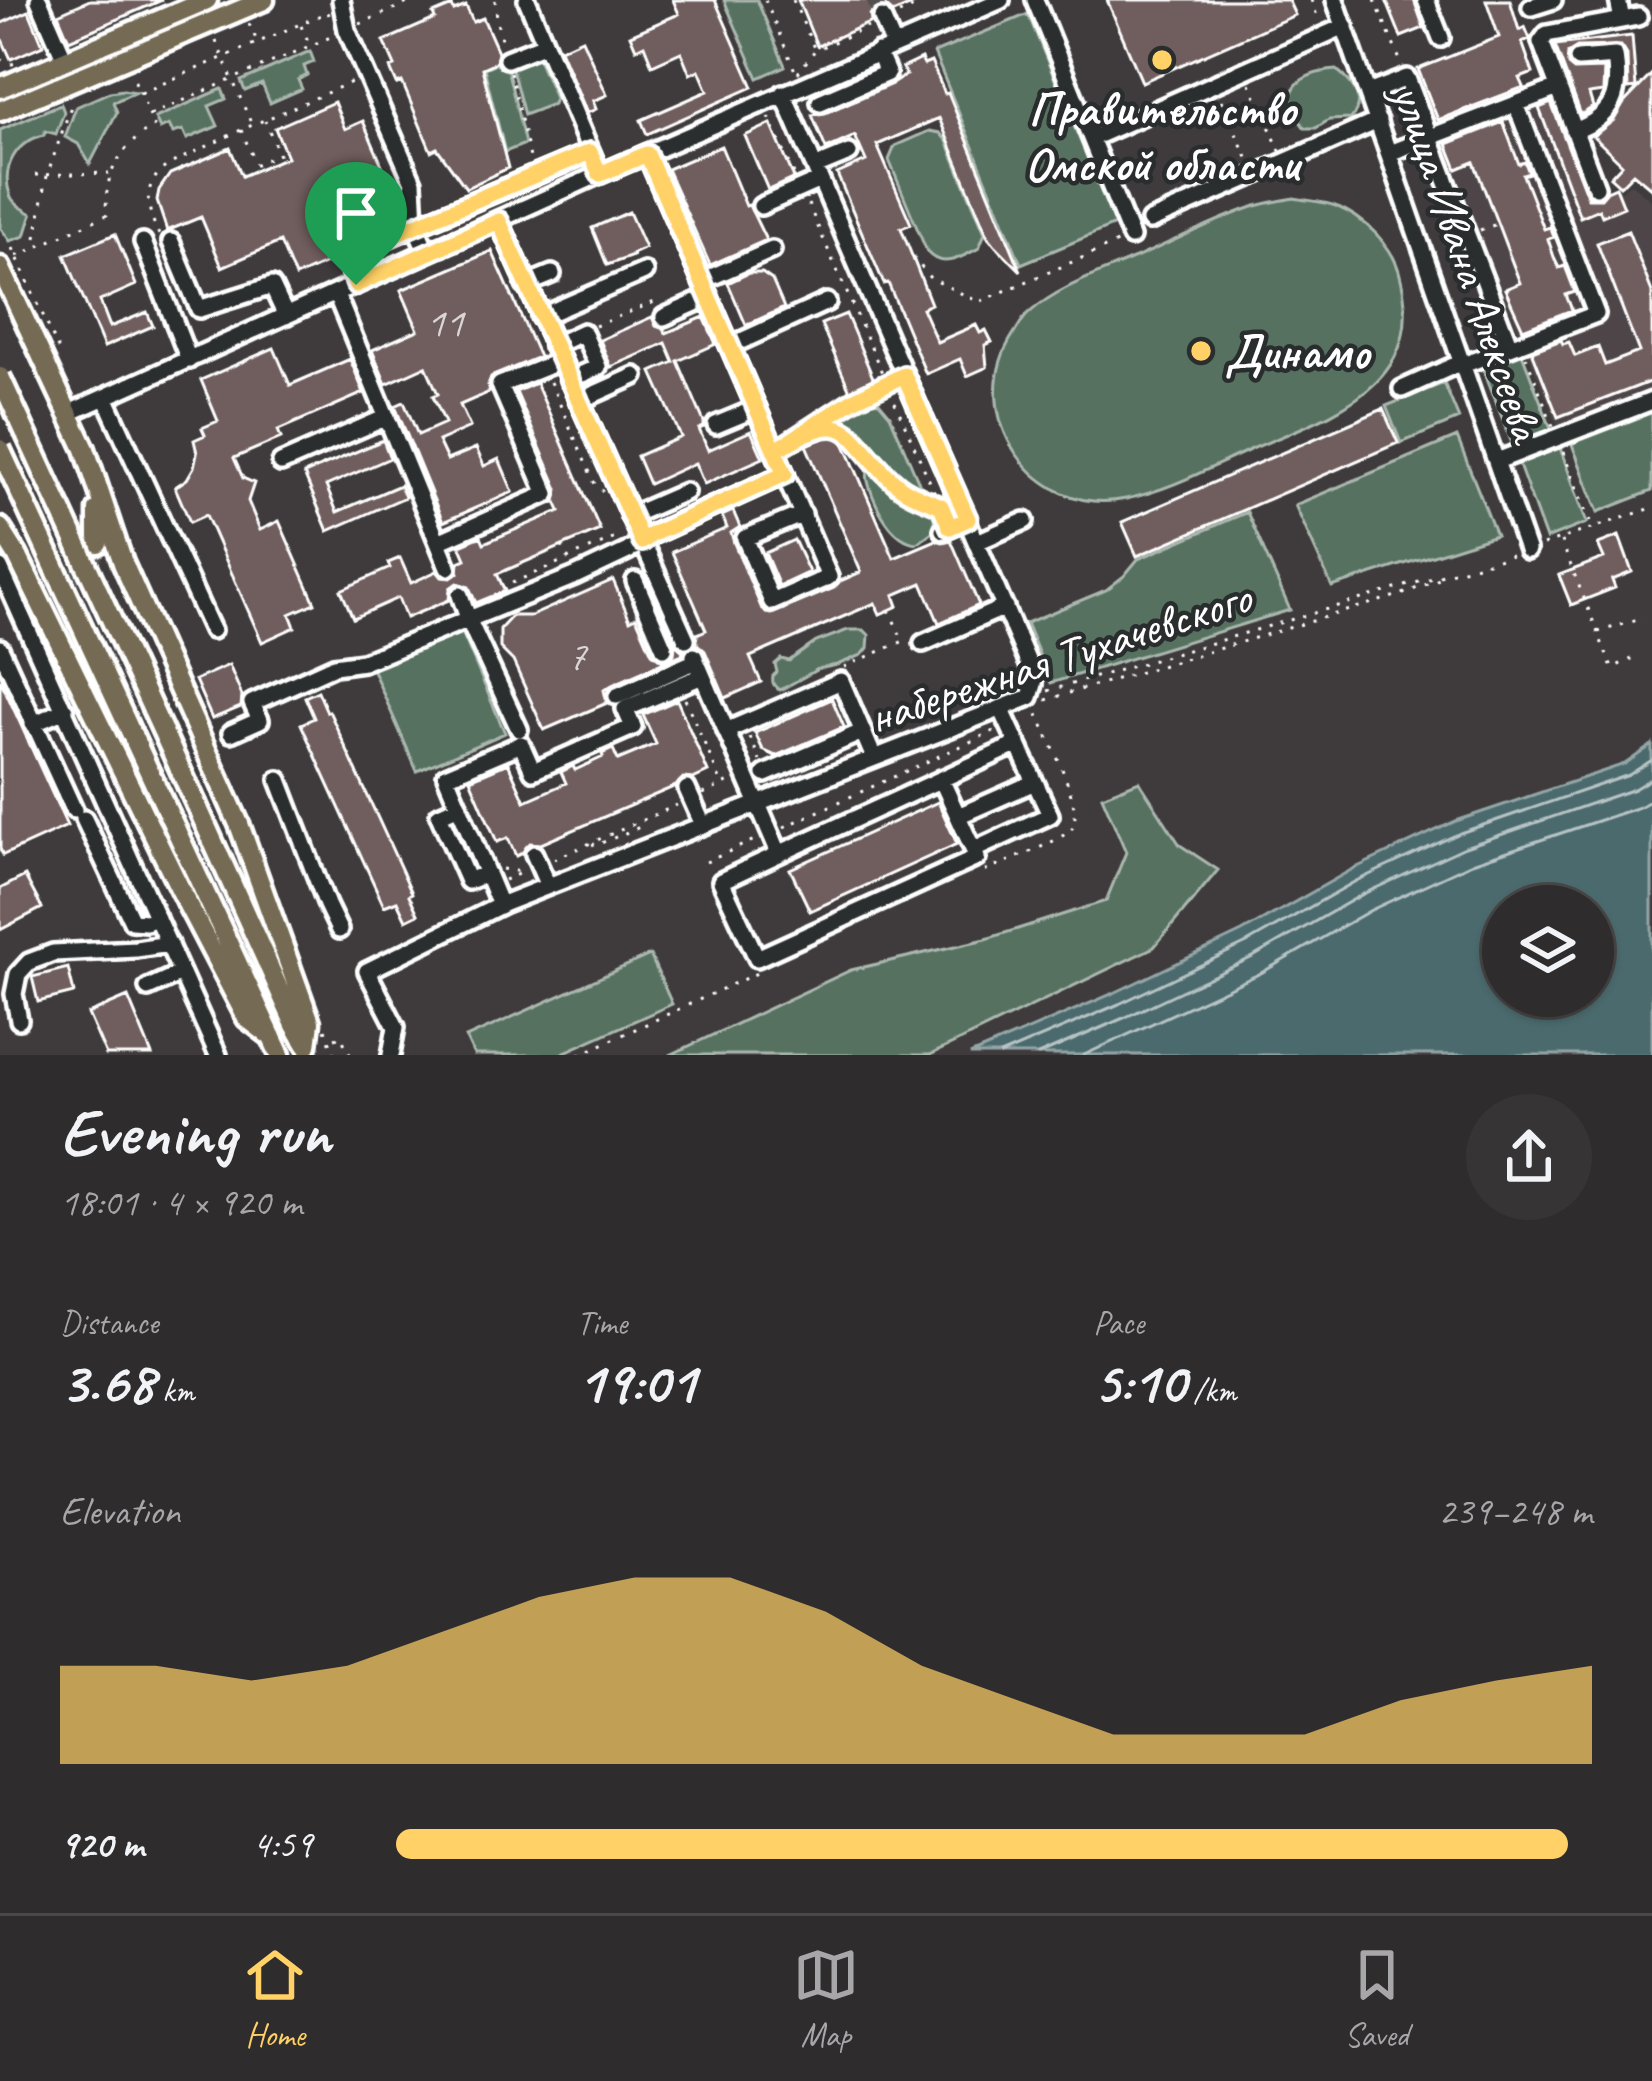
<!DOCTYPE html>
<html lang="en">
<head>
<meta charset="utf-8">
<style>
  body { margin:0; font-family:Caveat,sans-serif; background:#373435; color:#f1f3f6; height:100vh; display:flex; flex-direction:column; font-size:45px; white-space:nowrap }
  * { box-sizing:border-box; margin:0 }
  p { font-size:39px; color:#a7a7aa }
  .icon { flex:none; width:66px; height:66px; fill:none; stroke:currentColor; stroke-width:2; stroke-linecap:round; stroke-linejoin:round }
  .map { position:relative; height:1055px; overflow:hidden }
  .details { display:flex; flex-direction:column; background:#2f2c2d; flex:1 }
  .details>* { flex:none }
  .buttons { position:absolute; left:1482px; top:885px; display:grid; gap:24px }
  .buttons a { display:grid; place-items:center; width:132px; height:132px; border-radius:50%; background:#2f2c2d; box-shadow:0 3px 9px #0004,0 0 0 3px #4a4849; font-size:60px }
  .pin { position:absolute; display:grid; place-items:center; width:102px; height:102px; color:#fff; margin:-123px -51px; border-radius:50% 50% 50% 0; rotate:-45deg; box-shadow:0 0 12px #0007 }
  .pin .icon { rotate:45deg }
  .round { display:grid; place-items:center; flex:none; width:126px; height:126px; border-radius:63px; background:#373435 }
  .summary { display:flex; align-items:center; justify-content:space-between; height:204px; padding:0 60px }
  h1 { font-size:66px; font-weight:600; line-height:90px }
  .figures { display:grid; grid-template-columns:repeat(3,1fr); gap:18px; height:204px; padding:12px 60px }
  .figures div { display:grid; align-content:center }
  .figures b { font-size:60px; font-weight:600 }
  .figures small { font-size:33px; font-weight:400 }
  .figures p { font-size:33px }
  .chart { height:336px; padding:24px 60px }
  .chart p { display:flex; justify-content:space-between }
  .chart svg { width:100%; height:216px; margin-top:12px; fill:#ffd166; opacity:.7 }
  ul { padding:0 60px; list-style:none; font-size:39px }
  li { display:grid; grid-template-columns:192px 144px 1fr; align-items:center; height:90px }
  li i { height:30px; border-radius:15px; background:#ffd166 }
  .menu { display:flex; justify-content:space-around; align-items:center; height:168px; border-top:3px solid #4a4849; background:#2f2c2d; font-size:33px; color:#a7a7aa }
  .menu a { display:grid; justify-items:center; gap:6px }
  .menu .current { color:#ffd166 }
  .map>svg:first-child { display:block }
</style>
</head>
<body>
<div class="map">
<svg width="1652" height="1055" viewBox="0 0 1652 1055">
  <rect width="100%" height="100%" fill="#3f3b3c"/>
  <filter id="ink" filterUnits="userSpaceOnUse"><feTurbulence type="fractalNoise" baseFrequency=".00833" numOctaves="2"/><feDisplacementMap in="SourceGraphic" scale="24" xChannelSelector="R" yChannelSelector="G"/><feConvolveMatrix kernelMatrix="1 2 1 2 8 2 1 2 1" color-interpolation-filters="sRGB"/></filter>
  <g filter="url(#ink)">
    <path fill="#4e4546" d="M 1555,101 L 1592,194 L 1615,186 L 1622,191 L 1630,183 L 1652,201 L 1652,391 L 1558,426 L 1441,142 Z"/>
    <path fill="#577160" stroke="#abb8b0" stroke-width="3" d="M 724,0 L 757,0 L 785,66 L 758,78 Z
      M 1028,14 L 1115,225 L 1021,264 L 934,53 Z
      M 310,51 L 314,62 L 304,66 L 307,75 L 298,80 L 302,89 L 270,103 L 262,84 L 245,91 L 241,81 Z
      M 536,54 L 555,98 L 553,104 L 524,115 L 511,65 Z
      M 505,59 L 525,144 L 505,152 L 484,68 Z
      M 1337,70 C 1354,84 1366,99 1351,119 L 1329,120 L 1316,128 L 1305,128 C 1276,92 1297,73 1337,70 Z
      M 222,89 L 226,99 L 209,106 L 218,126 L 187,139 L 183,130 L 173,133 L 169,125 L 160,129 L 155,118 Z
      M 123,90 L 136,92 L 113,102 L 117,112 L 90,164 L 78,144 L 65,137 L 76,107 L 110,92 Z
      M 61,104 L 64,112 L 56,134 L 45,131 L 44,135 C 15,142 1,168 10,195 C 14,205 24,209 32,214 L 25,236 L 10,241 L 0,227 L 0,130 Z
      M 929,131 L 940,133 L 947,141 L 985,233 L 979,248 C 962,257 942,270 927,252 L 889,160 L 895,146 Z
      M 1294,198 C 1308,201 1325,201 1338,207 C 1364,218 1391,244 1399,271 C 1431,385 1335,413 1252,449 C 1211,467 1170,490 1126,499 C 1034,519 963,413 1013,335 C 1018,328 1022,319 1029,313 C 1058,287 1098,274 1133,259 C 1172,242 1210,222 1250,208 C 1264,203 1279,201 1294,198 Z
      M 1521,351 L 1554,436 L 1515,451 L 1482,366 Z
      M 1444,383 L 1459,419 L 1401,443 L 1386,406 Z
      M 859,400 L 879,402 L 890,415 L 934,518 L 935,530 L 917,543 C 893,541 876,508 869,485 C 865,472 870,478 866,465 C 859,445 844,432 845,410 Z
      M 1652,407 L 1652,491 L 1598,512 L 1570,439 Z
      M 1457,437 L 1496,535 L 1332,587 L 1295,505 Z
      M 1559,445 L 1587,523 L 1546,539 L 1517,460 Z
      M 1247,512 L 1290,610 L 1051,683 L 1026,623 L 1106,590 L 1124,576 L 1138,559 Z
      M 461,630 L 505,733 L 417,771 L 372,668 Z
      M 848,630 L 864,630 L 869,635 L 868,648 L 862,655 L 837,665 L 818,669 L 784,688 L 779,690 C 773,685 772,683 773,676 L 777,672 L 775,664 L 781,659 L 789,661 L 816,642 Z
      M 1139,781 L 1180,845 L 1218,870 L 1154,947 L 930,1055 L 670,1055 L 851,970 L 986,939 L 1106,901 L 1126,852 L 1102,796 Z
      M 650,955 L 672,1004 L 558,1055 L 474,1055 L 466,1038 Z"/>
    <path fill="#4b6a6d" stroke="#93a6a7" stroke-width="3" fill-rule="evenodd" d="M 1652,745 L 1652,1055 L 970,1055 L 1114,993 L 1242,932 L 1351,870 L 1456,821 L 1625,764 ZM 1503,906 L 1593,906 L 1593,996 L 1503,996 Z"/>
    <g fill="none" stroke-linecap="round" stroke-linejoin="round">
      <path stroke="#b7c3c5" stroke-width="3" d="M 1000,1055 L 1119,1004 L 1247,943 L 1356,881 L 1460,833 L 1629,775 L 1652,760
        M 1038,1055 L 1126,1017 L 1253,957 L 1363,894 L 1465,847 L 1634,789 L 1652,778
        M 1084,1055 L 1261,973 L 1371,910 L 1472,863 L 1639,807 L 1652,800"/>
    </g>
    <path fill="#705d5d" stroke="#fff" stroke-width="3" d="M 90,0 L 162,0 L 69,40 L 58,14 Z
      M 673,0 L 715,0 L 753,87 L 647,134 L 641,120 L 708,91 L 699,70 L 690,74 L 681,52 L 652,65 L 644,45 L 636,49 L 630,35 L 679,14 Z
      M 798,0 L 923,0 L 893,13 L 885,6 L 876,8 L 870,15 L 871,22 L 817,46 Z
      M 1107,0 L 1288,0 L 1295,15 L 1142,82 Z
      M 1386,0 L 1414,0 L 1424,28 L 1401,37 Z
      M 1486,0 L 1510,0 L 1519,30 L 1525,27 L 1530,39 L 1522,42 L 1533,73 L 1520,78 L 1524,87 L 1438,120 L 1418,69 L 1499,37 Z
      M 452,6 L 454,11 L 466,6 L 473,22 L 483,18 L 498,52 L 496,62 L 482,68 L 508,168 L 466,188 L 437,148 L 431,151 L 402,82 L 397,84 L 390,68 L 395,66 L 384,41 L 435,19 L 433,14 Z
      M 29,11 L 43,45 L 11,59 L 0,35 L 0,24 Z
      M 1632,36 L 1636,88 L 1628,89 L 1627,55 L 1621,46 L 1577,47 L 1568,53 L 1568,65 L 1574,70 L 1604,69 L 1603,92 L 1589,94 L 1593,107 L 1581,115 L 1555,45 Z
      M 582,39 L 607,95 L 593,101 L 596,109 L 587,113 L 560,49 Z
      M 921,59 L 924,65 L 931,62 L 945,94 L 948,93 L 1021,271 L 989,239 L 939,118 L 877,145 L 911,224 L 901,228 L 931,304 L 922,308 L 937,342 L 976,325 L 980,333 L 986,330 L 992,342 L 985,345 L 987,367 L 967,376 L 960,359 L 926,374 L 888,283 L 884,284 L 837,174 L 866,161 L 855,136 L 826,149 L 812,115 L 825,113 L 892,84 L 906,75 L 902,68 Z
      M 1652,74 L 1652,189 L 1633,173 L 1620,186 L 1610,177 L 1622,164 L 1593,136 L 1614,120 L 1624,103 Z
      M 334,102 L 345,129 L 363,121 L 394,193 L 316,227 L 331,261 L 295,277 L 280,242 L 222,267 L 201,217 L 167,231 L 157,201 L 159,190 L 170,174 L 230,148 L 242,176 L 287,157 L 275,128 Z
      M 1551,103 L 1588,198 L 1601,198 L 1607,191 L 1616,187 L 1624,207 L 1602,216 L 1599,209 L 1580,217 L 1539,108 Z
      M 1503,122 L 1519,164 L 1525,162 L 1529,173 L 1523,175 L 1544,229 L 1550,227 L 1554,237 L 1548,239 L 1555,260 L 1559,268 L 1565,266 L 1575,292 L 1566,295 L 1572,310 L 1523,329 L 1505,289 L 1520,283 L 1474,162 L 1457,169 L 1447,144 Z
      M 771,124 L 794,178 L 768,190 L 745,136 Z
      M 721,146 L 746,206 L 749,205 L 766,240 L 710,265 L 667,169 Z
      M 629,212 L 645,248 L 632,254 L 633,256 L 607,265 L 592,228 Z
      M 1628,231 L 1652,292 L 1652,381 L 1558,417 L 1532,351 L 1561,340 L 1563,344 L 1569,342 L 1575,356 L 1598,347 L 1605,365 L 1639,352 L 1597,243 Z
      M 115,234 L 136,285 L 100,301 L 110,327 L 147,312 L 153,326 L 104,347 L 65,255 Z
      M 492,251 L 539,357 L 491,377 L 488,385 L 490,392 L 460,405 L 470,427 L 438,441 L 447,460 L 476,448 L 484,466 L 499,459 L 513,492 L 443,522 L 395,406 L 404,402 L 418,435 L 445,423 L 433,396 L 438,394 L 426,366 L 386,384 L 372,350 L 418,330 L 401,290 Z
      M 749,273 L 762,273 L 772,280 L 784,308 L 746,325 L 728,283 Z
      M 846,314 L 874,380 L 850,391 L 821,324 Z
      M 652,317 L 656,326 L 664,329 L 666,333 L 704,317 L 716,344 L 678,361 L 704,422 L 704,427 L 699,429 L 708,450 L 751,431 L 763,458 L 704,484 L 695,463 L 649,484 L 637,456 L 681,437 L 652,372 L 674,362 L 666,343 L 611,367 L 600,340 Z
      M 274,348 L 290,385 L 350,359 L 364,393 L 278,430 L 281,438 L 234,458 L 243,478 L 254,483 L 248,501 L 260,530 L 279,521 L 315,603 L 290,614 L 295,627 L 262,642 L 206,515 L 190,522 L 175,487 L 187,479 L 194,467 L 197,453 L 194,440 L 205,435 L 202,428 L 218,421 L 201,380 Z
      M 536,383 L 600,530 L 497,574 L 505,591 L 476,603 L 469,587 L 457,583 L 450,588 L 449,600 L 406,618 L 398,598 L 353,618 L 341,590 L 390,568 L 388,563 L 400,558 L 411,583 L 437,571 L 442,577 L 451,578 L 458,573 L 459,562 L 466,559 L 460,545 L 481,536 L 484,543 L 560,511 L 556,502 L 558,489 L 516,392 Z
      M 1383,409 L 1398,443 L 1137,556 L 1122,522 Z
      M 839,431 L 894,558 L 936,540 L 943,542 L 951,540 L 979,605 L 939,623 L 922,583 L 894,595 L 898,606 L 880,614 L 875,603 L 750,657 L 761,682 L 725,698 L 705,651 L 697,644 L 697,634 L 706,630 L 672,552 L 727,528 L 722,516 L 733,511 L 740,527 L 731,533 L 734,543 L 761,607 L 766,613 L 772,614 L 834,588 L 840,581 L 861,572 L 806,445 Z
      M 383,440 L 390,458 L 326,486 L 337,512 L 400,485 L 405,497 L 328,531 L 304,474 Z
      M 1619,536 L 1632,572 L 1612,580 L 1615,588 L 1571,605 L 1559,575 L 1604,558 L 1598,544 Z
      M 794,540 L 809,572 L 779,586 L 765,553 Z
      M 613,580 L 630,620 L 636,617 L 652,653 L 661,660 L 668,659 L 674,654 L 675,644 L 683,651 L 682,654 L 612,685 L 604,690 L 607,703 L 544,730 L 513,661 L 500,648 L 500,629 L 512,616 L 531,616 Z
      M 229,665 L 242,696 L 241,707 L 212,719 L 195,680 Z
      M 0,679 L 67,826 L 3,855 L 0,849 Z
      M 318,691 L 327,712 L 329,711 L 412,893 L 409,895 L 418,914 L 406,920 L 397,901 L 384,906 L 301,724 L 314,718 L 305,697 Z
      M 832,699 L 844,727 L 776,756 L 763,750 L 755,733 Z
      M 677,700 L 708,772 L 693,779 L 683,778 L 676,786 L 541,844 L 530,843 L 522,853 L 516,856 L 508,838 L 497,842 L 470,779 L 508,763 L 525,801 L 566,783 L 561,772 L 573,766 L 575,770 L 603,757 L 602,754 L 613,749 L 618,760 L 656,744 L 643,715 Z
      M 938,802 L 957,844 L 810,911 L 790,869 Z
      M 25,876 L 42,908 L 0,930 L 0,889 Z
      M 68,968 L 74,993 L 38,1002 L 32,977 Z
      M 128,997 L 152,1055 L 106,1055 L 88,1014 Z"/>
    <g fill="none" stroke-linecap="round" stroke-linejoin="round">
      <path stroke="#524f50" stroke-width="15" stroke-dasharray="15 8" stroke-linecap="butt" d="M 874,0 L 882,18"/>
      <path stroke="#524f50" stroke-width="18" stroke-dasharray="18 9" stroke-linecap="butt" d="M 45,576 C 73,583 91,571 98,543"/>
      <g stroke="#fff" stroke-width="24">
        <path id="minor" d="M 39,0 L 65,60
          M 341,0 L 347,30 L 413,182 L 415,225 L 427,252
          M 527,0 L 600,174
          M 1035,0 L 1131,237
          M 1335,0 L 1527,550
          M 1426,0 L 1441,38
          M 1618,0 L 1622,20
          M 1531,7 L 1553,0
          M 882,18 L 894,46
          M 507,59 L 545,44
          M 1368,93 L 1407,78 L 1510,347
          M 820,102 L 887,73 L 878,52
          M 1574,131 C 1613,117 1621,95 1615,56 L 1578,59
          M 1092,138 L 1345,26
          M 1389,153 L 1558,88
          M 647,154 L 829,577 L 772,602 L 745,538 L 803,514
          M 815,167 L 849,153
          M 1596,187 L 1541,42 L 1547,34 L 1638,17
          M 761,206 L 820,180
          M 499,221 L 686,639
          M 1150,221 L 1378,121
          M 143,242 L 189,360
          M 171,242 L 199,309 L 272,286 L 286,316
          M 702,281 L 772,250
          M 355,285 L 345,256 L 590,152
          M 525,285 L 552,274
          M 336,294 L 448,567
          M 540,317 L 644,272
          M 664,317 L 709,297
          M 553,346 L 583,332 L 598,367 L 569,380
          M 730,346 L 827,302
          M 1463,365 L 1596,314 L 1516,104
          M 1402,389 L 1462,362
          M 105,397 L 212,630
          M 579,401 L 635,376
          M 67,414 L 600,174 L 1001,0
          M 716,425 L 757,408
          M 1497,461 L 1652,401
          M 281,463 L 387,417
          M 630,516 L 685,492
          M 943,530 L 967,519
          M 438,542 L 547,494 L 500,385 L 560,361
          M 977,542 L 1025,521
          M 0,568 L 218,1055
          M 635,581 L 664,648
          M 460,595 L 469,621 L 519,729
          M 923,643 L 1005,607
          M 0,648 L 74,810
          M 694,656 L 779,853
          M 617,696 L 696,661
          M 33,724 L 65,710
          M 726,731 L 841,681 L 874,758
          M 231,733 L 260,720 L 252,703 L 334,666 L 363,662 L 575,576 L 628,551 L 651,535 L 785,474
          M 765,774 L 862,732
          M 941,779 L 977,858 L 757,958 L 721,881 C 820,834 919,790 1018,744
          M 279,780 L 327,905 L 339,930
          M 687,789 L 703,825
          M 459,806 L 439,815 L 468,881 L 487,873
          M 958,816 L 1035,782
          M 84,819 L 132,921 L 146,922 L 157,918
          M 974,850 L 1050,815 L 1001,708
          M 534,854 L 548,886
          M 500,905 L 446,776 L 521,744 L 533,771 L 633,727 L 625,709 L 702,676
          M 148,988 L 181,973
          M 19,1020 L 14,994 L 18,974 L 29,962 L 53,953 L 136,949 L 169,944
          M 391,1055 L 396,1027 L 367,971 L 505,903 L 1030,697 L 1034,684 L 1030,667 L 783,93"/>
      </g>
      <g stroke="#fff" stroke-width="27">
        <path id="major" d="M 0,88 L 207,0
          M 0,111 L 264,0
          M 0,267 L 85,449 L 123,563 L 239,824 L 310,1022 L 307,1045
          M 0,528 L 17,555 L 188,905 L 247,1018 L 272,1037
          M 98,543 L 98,510
          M 197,806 L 295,1025 L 307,1045
          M 170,817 L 280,1055"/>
      </g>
      <path stroke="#fff" stroke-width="3" stroke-dasharray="3 9" stroke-linecap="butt" d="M 495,0 L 498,27 L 503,46
        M 765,0 L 796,73
        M 793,0 L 814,48
        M 1311,0 L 1319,21
        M 1375,0 L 1402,65
        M 899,14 L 930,0
        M 249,24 L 257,41
        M 360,24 L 414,0
        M 301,26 L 310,45
        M 216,41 L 251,123
        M 0,59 L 12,64 L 17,62
        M 510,72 L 531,162
        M 798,73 L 815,50 L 868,27
        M 1250,83 L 1280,151
        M 141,93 L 328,12 L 329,15
        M 1221,100 L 1249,162
        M 150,115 L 335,35
        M 769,117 L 794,174
        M 241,130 L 256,164 L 279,154 L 265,121
        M 35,175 L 109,173
        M 808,204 L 944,514
        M 1480,230 L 1497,224
        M 159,235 C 146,207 141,185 168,165 L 241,130 L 354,81
        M 36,238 L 47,176 L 71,106
        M 13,248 L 59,351
        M 17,256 L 107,215 C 102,175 121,146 154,126 L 133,77
        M 913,257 L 930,278 L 979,302 L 1119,242
        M 595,326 L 657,301
        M 1526,356 L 1553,426
        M 550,382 L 595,484 L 603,491
        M 805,432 L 832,427 L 851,432 L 897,485 L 939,505
        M 787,443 L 853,400 L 886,383
        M 1563,452 L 1592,527
        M 1561,541 L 1612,668 L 1634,658 L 1633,654
        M 1543,545 L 1652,508
        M 562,546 L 567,558
        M 512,583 L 622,535
        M 889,610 L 903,641
        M 1598,632 L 1644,618
        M 844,667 L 906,640
        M 1048,691 L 1511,555
        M 685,699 L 722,784
        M 1046,700 L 1403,594 L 1439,579
        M 750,737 L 760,761
        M 703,794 L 732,781
        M 784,827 L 994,731
        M 593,843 L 594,846 L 640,827 L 638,823
        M 554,859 L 677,805
        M 706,862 L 759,838
        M 502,869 L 522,872
        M 985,871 C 1004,862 1061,842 1072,828 C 1086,810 1045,732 1036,710
        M 504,880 L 523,872
        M 325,1029 L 335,1055
        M 335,1038 L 341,1036 L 350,1055
        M 579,1055 L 757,973"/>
      <use href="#minor" stroke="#2a2d2e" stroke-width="15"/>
      <use href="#major" stroke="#746b52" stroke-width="18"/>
      <g stroke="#fff" stroke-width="27" stroke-linecap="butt">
        <path id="major-bridge" d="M 0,377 L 197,806
          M 0,449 L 170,817"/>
      </g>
      <use href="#major-bridge" stroke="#746b52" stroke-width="18"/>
    </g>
  </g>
  <g fill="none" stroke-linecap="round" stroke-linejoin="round" filter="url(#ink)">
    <g stroke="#fff" stroke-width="24">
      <path id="route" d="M 356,285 L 499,221 L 642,542 L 651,535 L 785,474 L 775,451 C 856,399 845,441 898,485 C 910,495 927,500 941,506 L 950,527 L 968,519 L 904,375 L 853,400 L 775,451 L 647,154 L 600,174 L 590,152 L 378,241 L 345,256 L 356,285"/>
    </g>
    <use href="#route" stroke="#ffd166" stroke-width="15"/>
  </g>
  <g fill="#ffd166" stroke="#2a2d2e" stroke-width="4.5">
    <circle cx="1162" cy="60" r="12"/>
    <circle cx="1201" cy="351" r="12"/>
  </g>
  <g text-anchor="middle" stroke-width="9" stroke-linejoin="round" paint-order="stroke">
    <g font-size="42" fill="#dbd6d6">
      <text x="445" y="336">11</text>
      <text x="577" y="669">7</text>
    </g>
    <g font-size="48" font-weight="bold" fill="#fff" stroke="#2a2d2e">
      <text x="1162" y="125">Правительство<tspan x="1162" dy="55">Омской области</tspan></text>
      <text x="1225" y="368" text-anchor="start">Динамо</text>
    </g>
    <g font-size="48" fill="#fff" stroke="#2a2d2e">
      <text transform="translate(1469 262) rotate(71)" y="17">улица Ивана Алексеева</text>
      <text transform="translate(1059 656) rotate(-18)" y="17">набережная Тухачевского</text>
    </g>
  </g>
</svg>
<div class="buttons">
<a><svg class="icon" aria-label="layers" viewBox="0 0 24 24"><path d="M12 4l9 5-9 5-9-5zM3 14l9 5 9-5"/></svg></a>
</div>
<div class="pin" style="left:356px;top:285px;background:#1e9e55"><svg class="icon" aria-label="arrive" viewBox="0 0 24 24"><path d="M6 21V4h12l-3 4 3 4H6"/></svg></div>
</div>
<section class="details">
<div class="summary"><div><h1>Evening run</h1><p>18:01 · 4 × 920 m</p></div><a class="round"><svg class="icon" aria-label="share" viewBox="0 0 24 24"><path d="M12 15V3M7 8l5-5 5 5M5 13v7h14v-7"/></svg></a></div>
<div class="figures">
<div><p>Distance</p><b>3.68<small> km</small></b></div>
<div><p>Time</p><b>19:01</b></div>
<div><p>Pace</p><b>5:10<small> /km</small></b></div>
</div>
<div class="chart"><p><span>Elevation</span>239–248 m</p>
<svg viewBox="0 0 160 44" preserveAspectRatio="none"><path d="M0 44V24L10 24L20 27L30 24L40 17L50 10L60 6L70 6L80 13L90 24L100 31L110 38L120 38L130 38L140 31L150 27L160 24V44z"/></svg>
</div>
<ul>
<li><b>920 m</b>4:59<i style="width:98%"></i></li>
</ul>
</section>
<nav class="menu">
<a class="current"><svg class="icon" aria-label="home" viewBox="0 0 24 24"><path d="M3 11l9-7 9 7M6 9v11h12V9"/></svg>Home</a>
<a><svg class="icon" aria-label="map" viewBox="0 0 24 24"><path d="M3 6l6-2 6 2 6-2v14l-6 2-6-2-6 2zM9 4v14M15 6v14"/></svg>Map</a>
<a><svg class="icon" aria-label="saved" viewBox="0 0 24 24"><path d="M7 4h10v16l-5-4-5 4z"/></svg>Saved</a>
</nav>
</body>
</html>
